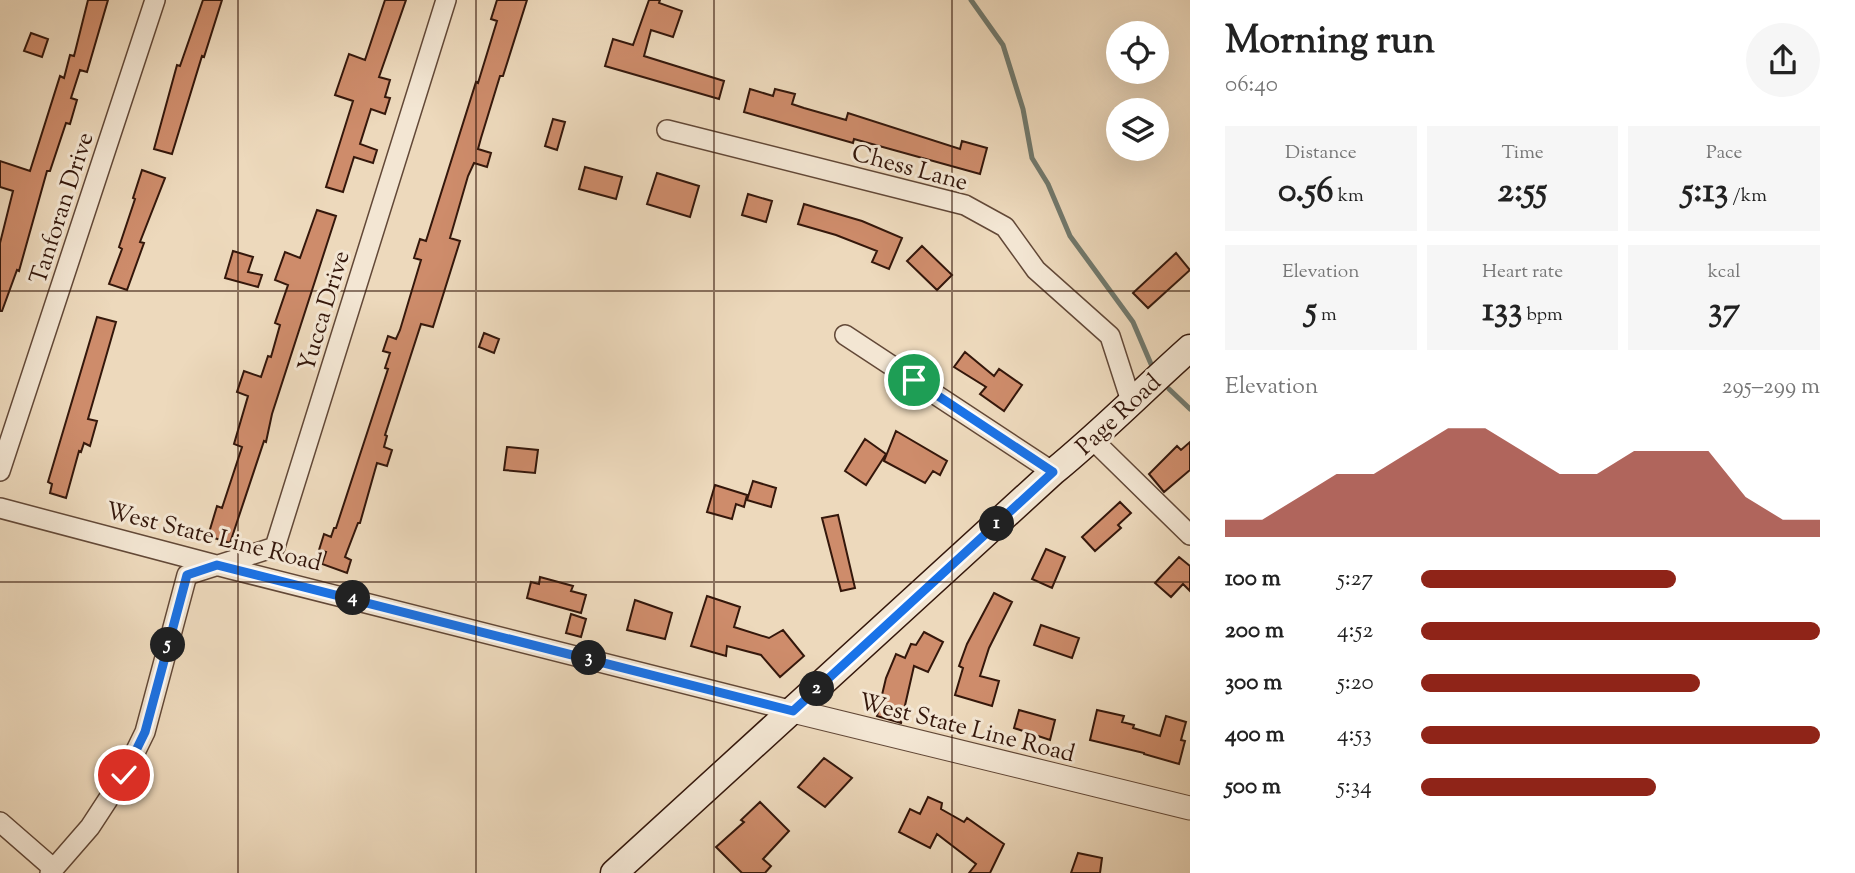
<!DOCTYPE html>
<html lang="en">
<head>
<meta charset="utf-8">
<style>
  body { margin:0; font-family:"Sorts Mill Goudy",serif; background:#f6f6f6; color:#222; height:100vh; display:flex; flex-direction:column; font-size:26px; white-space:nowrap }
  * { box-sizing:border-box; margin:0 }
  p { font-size:23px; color:#767676 }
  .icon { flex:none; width:38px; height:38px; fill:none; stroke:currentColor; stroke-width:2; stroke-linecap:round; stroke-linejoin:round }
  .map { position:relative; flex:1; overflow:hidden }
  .panel { display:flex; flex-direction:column; background:#fff; width:665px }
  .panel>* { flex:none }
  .tools { position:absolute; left:1106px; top:21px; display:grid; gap:14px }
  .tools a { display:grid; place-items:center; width:63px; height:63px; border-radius:50%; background:#fff; box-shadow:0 7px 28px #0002; font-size:35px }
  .pin { position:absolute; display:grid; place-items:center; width:60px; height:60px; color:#fff; margin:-30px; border:4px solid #fff; border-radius:50%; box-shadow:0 2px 7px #0007 }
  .km { position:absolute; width:35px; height:35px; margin:-18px; border-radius:50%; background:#222; color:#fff; font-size:19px; line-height:35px; text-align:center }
  .round { display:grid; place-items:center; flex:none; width:74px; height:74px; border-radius:37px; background:#f6f6f6 }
  .summary { display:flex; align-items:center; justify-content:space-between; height:119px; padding:0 35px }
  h1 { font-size:38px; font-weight:700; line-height:52px }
  .figures { display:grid; grid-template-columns:repeat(3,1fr); gap:10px; height:119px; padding:7px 35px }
  .figures div { display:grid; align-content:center; border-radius:0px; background:#f6f6f6; text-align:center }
  .figures b { font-size:35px; font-weight:700 }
  .figures small { font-size:19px; font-weight:400 }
  .figures p { font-size:19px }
  .chart { height:196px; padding:14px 35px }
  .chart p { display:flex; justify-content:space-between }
  .chart svg { width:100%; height:126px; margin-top:7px; fill:#8f2418; opacity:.7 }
  ul { padding:0 35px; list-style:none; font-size:23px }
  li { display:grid; grid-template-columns:112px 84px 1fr; align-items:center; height:52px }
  li i { height:18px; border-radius:9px; background:#8f2418 }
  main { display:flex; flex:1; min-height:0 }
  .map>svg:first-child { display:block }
</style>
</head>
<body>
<main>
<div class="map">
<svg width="1190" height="873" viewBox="0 0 1190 873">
  <rect width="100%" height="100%" fill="#edd9bc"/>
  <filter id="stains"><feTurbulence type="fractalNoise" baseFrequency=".00286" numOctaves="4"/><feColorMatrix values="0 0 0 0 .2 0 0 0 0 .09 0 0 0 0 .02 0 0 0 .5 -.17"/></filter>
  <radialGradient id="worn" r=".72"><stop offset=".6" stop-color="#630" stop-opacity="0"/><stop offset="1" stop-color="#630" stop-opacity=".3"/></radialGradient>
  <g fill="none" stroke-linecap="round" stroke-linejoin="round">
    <path stroke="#71796d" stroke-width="5" d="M 971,0 L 1003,45 L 1023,109 L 1032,158 L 1048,184 L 1070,236 L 1133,322 L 1151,364
      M 1169,389 L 1190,409"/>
  </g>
  <path fill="#ce8c6b" stroke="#34170b" stroke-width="2" d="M 88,0 L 108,0 L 87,72 L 80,70 L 71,98 L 77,100 L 70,124 L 66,123 L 50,171 L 47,171 L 19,271 L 17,270 L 2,311 L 0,311 L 0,243 L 13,191 L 0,187 L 0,161 L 30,171 L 60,76 L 64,78 L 70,55 L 74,56 Z
    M 203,0 L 222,0 L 204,57 L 202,56 L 172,154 L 154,149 L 177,65 L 180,66 Z
    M 385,0 L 406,0 L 379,77 L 390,80 L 385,97 L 390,98 L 385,114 L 371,109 L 360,144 L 377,150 L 373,163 L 354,157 L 343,192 L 326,187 L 353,101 L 335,95 L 349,54 L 365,60 Z
    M 497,0 L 527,0 L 503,76 L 500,76 L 481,138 L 478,149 L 491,153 L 487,167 L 474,163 L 468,176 L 450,238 L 460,241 L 433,327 L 421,324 L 385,435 L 387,436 L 384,447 L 392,450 L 387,466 L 377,463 L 360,523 L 358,523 L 345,557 L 351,560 L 347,573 L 322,564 L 326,552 L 319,550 L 324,534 L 331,537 L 334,528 L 336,528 L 388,369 L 385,368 L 390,353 L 383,351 L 388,336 L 396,339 L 400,330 L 421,260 L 414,258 L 420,239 L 426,241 L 476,82 L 478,83 L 497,21 L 491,19 Z
    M 649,0 L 660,0 L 659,3 L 682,11 L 673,37 L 651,30 L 644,56 L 724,81 L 719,99 L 605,66 L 613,39 L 633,45 Z
    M 31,33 L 48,39 L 42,57 L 24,51 Z
    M 750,89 L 773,96 L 775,89 L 795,94 L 792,104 L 804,108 L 846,120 L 848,113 L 960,149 L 962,141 L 987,148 L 980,174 L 854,139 L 853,143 L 744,112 Z
    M 553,119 L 565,122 L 557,150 L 545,146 Z
    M 585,167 L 622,177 L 616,199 L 579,189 Z
    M 142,170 L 165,178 L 140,242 L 144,243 L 127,290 L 109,284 L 122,249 L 119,247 L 135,199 L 133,198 Z
    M 657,173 L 699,186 L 690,217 L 647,204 Z
    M 748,194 L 772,201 L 766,222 L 742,215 Z
    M 804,204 L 862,221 L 902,238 L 889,269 L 872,262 L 877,251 L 836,235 L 798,224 Z
    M 317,210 L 336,216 L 272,414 L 266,442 L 264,441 L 230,543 L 208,536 L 217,506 L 222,508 L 242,447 L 234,444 L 248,396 L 237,392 L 244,371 L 261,377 L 268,356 L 271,357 L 280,325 L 275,323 L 288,285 L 275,280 L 285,252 L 300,258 Z
    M 922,246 L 952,275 L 937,290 L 907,261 Z
    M 233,251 L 253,257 L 248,272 L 262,275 L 258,287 L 225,278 Z
    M 1176,253 L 1190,270 L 1148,308 L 1133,293 Z
    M 97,317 L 116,322 L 88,419 L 97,421 L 90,446 L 84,443 L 81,452 L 79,451 L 66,498 L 50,493 L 52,484 L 48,482 Z
    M 484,333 L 499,339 L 494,353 L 479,347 Z
    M 965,352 L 994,376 L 999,369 L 1022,385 L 1004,411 L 980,394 L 986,387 L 954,367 Z
    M 896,431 L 947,461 L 940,475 L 933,471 L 925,483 L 884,461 Z
    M 865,439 L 886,454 L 866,485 L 845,471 Z
    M 1190,442 L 1190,470 L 1164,492 L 1149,474 L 1177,446 L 1181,450 Z
    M 507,447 L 538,450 L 535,473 L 504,470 Z
    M 753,481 L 776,488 L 771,507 L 747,500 Z
    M 715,485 L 747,495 L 744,507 L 736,504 L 732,519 L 707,512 Z
    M 1120,502 L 1131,513 L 1118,525 L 1121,528 L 1095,551 L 1082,537 Z
    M 838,515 L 855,588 L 841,591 L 822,518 Z
    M 1046,549 L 1065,557 L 1052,588 L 1032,579 Z
    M 1179,557 L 1190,566 L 1190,591 L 1183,584 L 1171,597 L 1155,583 Z
    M 540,577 L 573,586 L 571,591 L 586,595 L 581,613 L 527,598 L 531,582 L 539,584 Z
    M 994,593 L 1012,602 L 989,648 L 980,676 L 999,681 L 992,706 L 955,695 L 963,668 L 959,666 L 967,644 Z
    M 707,596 L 740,607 L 734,627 L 769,638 L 783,630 L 804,656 L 780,677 L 761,655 L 727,646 L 726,656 L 691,646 Z
    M 635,600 L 672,613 L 665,639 L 627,630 Z
    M 571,614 L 586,619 L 581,637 L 566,633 Z
    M 1041,625 L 1079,638 L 1072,658 L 1034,645 Z
    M 924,632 L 943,642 L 928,672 L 914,666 L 901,723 L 877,716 L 886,678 L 896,654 L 905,658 L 911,644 L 916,645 Z
    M 1019,710 L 1055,720 L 1050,740 L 1014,728 Z
    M 1097,710 L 1124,716 L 1122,722 L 1134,725 L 1133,728 L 1160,736 L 1166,716 L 1186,722 L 1181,740 L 1185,741 L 1179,764 L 1144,754 L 1144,753 L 1090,740 Z
    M 824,758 L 852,778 L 825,807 L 798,787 Z
    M 928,797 L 942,803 L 941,809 L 964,822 L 967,818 L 1004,844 L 990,873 L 969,873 L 976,864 L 937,834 L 930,848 L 899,832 L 910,809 L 920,814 Z
    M 760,802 L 789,831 L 763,859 L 771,866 L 765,873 L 742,873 L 716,847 L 744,822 L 741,820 Z
    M 1078,853 L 1102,858 L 1100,873 L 1071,873 Z"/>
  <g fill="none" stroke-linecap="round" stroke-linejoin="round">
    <g stroke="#624837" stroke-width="22">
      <path id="minor" d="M 667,130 L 965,205 L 1005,227 L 1036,270 L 1110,336 L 1131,401
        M 845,335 L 1053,472
        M 1093,440 L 1190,535
        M 0,471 L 155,0
        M 0,508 L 231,569 L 793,711
        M 0,822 L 54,869
        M 50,873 L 90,827 L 124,775 L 145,732 L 187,575 L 275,547 L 446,0"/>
    </g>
    <g stroke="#624837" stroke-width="25">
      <path id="tertiary" d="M 793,711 L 1190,808"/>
    </g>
    <g stroke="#34170b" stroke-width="29">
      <path id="secondary" d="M 614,873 L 1053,472 C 1101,433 1144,389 1190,348"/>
    </g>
    <use href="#minor" stroke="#f3e6d3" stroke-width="19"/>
    <use href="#tertiary" stroke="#f3e6d3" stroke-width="23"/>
    <use href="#secondary" stroke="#f3e6d3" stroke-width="26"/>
  </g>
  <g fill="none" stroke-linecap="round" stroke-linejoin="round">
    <g stroke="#fff" stroke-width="14">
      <path id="route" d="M 124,775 L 145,732 L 187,575 L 217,565 L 793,711 L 1053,472 L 914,380"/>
    </g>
    <use href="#route" stroke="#1a73e8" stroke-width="9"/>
  </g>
  <path fill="none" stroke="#34170b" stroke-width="2" stroke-opacity="0.55" d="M 238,0 L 238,873M 476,0 L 476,873M 714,0 L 714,873M 952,0 L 952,873M 0,291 L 1190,291M 0,582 L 1190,582"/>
  <g text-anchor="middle" stroke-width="6" stroke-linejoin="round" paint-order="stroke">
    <g font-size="24" fill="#34170b" stroke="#f3e6d3">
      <text transform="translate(910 167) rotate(15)" y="8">Chess Lane</text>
      <text transform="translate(61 208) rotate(-72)" y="8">Tanforan Drive</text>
      <text transform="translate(323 311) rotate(-73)" y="8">Yucca Drive</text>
      <text transform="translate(1118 414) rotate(-43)" y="8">Page Road</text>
      <text transform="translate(214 536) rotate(14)" y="8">West State Line Road</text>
      <text transform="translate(967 727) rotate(14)" y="8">West State Line Road</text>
    </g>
  </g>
  <rect width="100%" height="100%" filter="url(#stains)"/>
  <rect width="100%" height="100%" fill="url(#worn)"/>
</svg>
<div class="tools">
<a><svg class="icon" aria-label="locate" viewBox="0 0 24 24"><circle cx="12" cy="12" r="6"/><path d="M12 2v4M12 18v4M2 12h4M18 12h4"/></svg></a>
<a><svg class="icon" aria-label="layers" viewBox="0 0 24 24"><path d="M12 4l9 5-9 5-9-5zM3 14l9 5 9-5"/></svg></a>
</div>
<div class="pin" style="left:914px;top:380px;background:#1e9e55"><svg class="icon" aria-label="arrive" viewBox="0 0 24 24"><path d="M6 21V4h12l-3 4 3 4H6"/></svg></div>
<div class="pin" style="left:124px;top:775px;background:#d93025"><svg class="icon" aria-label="check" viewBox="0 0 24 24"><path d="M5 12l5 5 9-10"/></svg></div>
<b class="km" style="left:997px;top:524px">1</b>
<b class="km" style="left:817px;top:689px">2</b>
<b class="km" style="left:589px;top:658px">3</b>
<b class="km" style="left:353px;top:598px">4</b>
<b class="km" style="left:168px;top:645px">5</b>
</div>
<section class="panel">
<div class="summary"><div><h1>Morning run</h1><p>06:40</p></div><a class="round"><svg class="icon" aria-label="share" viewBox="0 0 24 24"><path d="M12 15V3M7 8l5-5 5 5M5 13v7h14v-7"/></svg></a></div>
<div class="figures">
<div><p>Distance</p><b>0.56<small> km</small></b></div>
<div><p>Time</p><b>2:55</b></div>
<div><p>Pace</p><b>5:13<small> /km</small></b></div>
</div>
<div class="figures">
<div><p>Elevation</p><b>5<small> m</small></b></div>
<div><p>Heart rate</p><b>133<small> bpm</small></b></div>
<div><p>kcal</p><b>37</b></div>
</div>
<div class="chart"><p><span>Elevation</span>295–299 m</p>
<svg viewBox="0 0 160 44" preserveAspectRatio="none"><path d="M0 44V38L10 38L20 30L30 22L40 22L50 14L60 6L70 6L80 14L90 22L100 22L110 14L120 14L130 14L140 30L150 38L160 38V44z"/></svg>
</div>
<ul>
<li><b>100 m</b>5:27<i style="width:64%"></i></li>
<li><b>200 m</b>4:52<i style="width:100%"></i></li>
<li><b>300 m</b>5:20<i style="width:70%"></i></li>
<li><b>400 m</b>4:53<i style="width:100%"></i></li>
<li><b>500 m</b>5:34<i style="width:59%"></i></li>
</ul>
</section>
</main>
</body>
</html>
